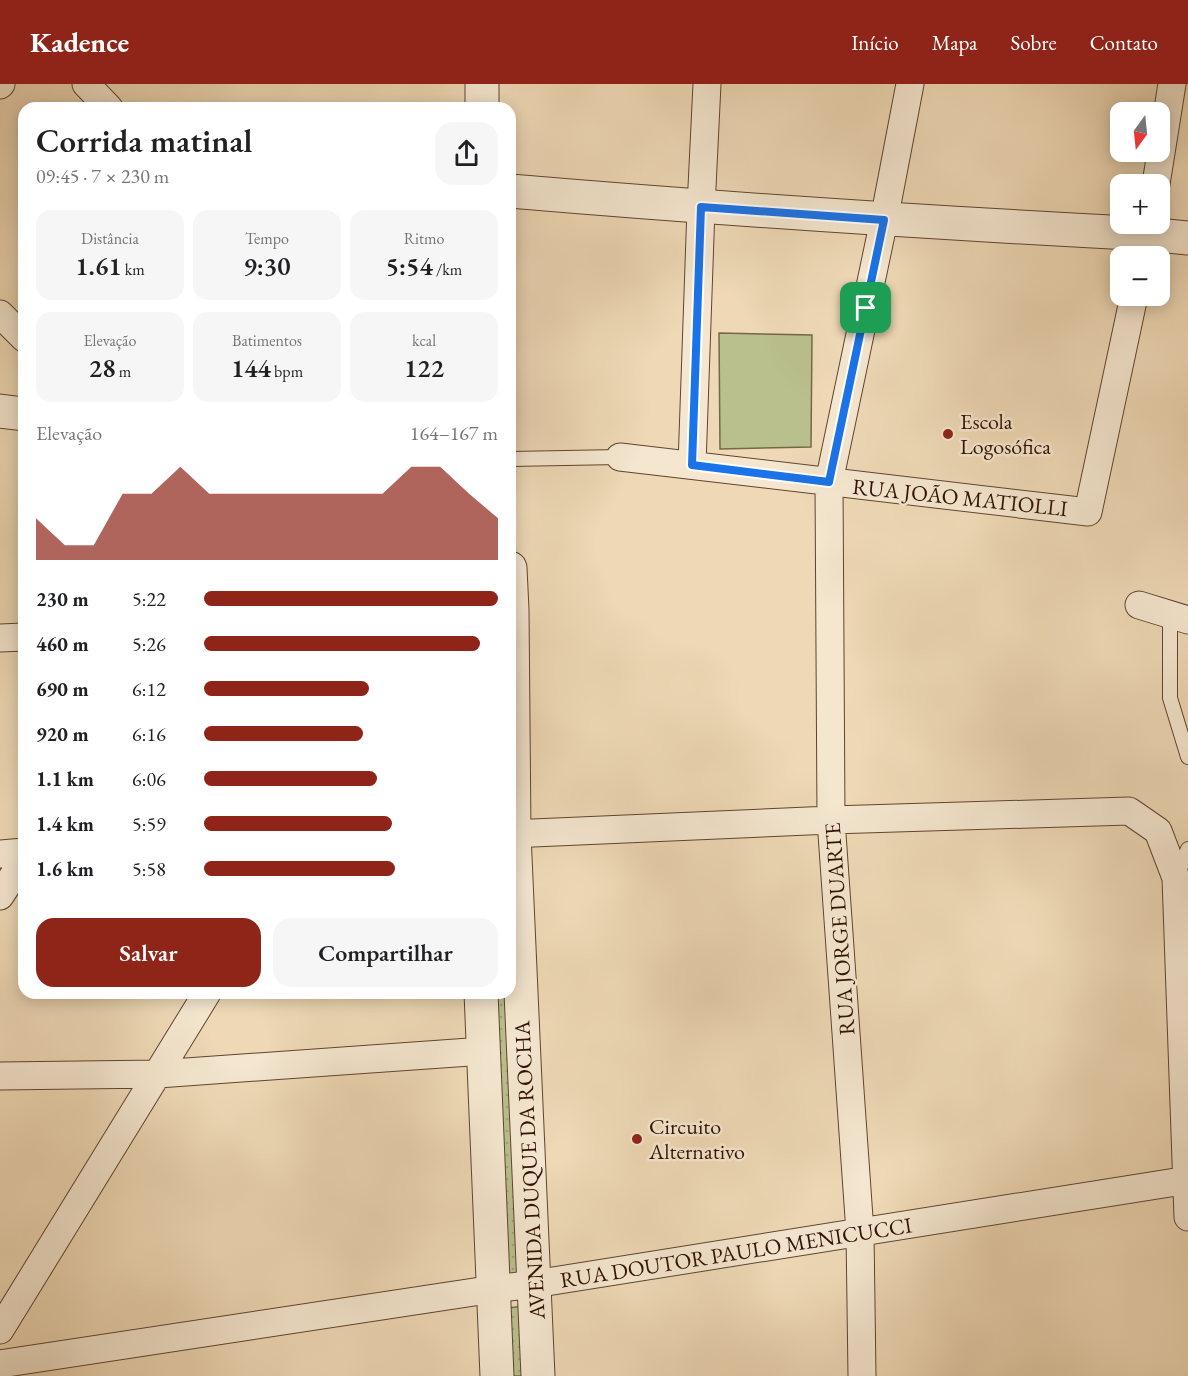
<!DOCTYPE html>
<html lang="pt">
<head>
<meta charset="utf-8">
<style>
  body { margin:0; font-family:"EB Garamond",serif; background:#f6f6f6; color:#202124; height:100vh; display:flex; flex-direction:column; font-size:22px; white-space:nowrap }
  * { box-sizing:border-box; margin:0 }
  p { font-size:20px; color:#757577 }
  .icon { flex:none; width:33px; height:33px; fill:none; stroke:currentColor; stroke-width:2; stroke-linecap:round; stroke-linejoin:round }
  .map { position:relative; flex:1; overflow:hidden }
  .sheet { position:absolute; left:18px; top:18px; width:498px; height:897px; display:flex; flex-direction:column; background:#fff; border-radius:18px; box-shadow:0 3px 15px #0003 }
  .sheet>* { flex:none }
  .needle { width:39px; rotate:195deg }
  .buttons { position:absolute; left:1110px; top:18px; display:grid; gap:12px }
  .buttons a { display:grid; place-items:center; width:60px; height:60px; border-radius:12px; background:#fff; box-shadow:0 3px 15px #0003; font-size:30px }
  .pin { position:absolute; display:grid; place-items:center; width:51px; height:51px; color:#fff; margin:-26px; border-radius:12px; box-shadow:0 3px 9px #0006 }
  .round { display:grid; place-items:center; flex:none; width:63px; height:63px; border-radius:18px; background:#f6f6f6 }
  .headline { display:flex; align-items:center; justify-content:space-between; height:102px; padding:0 18px }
  h1 { font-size:33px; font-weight:600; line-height:45px }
  .metrics { display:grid; grid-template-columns:repeat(3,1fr); gap:9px; height:102px; padding:6px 18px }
  .metrics div { display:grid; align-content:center; border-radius:15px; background:#f6f6f6; text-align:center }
  .metrics b { font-size:26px; font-weight:600 }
  .metrics small { font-size:16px; font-weight:400 }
  .metrics p { font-size:16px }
  .chart { height:168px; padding:12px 18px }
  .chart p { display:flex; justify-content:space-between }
  .chart svg { width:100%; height:108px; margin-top:6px; fill:#8f2418; opacity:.7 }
  .cta { display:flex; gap:12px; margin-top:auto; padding:12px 18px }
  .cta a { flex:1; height:69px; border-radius:18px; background:#8f2418; color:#fff; font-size:24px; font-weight:600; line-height:69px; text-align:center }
  .cta a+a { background:#f6f6f6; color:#202124 }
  ul { padding:0 18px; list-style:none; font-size:20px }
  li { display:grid; grid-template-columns:96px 72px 1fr; align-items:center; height:45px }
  li i { height:15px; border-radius:8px; background:#8f2418 }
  header { display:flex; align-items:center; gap:36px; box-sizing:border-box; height:84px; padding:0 30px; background:#8f2418; color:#fff }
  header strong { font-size:28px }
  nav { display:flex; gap:33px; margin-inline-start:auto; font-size:21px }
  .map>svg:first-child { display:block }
</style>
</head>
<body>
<header>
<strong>Kadence</strong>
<nav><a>Início</a><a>Mapa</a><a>Sobre</a><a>Contato</a></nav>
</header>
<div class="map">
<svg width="1188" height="1292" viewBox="0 0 1188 1292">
  <defs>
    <pattern id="grass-dots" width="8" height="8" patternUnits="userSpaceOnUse" patternTransform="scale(1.5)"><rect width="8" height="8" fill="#b9bf8d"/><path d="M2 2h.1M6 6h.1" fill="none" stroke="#a0a378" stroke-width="1.8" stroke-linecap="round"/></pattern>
  </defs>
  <rect width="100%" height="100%" fill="#eed8b5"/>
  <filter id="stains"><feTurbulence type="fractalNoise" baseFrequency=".00333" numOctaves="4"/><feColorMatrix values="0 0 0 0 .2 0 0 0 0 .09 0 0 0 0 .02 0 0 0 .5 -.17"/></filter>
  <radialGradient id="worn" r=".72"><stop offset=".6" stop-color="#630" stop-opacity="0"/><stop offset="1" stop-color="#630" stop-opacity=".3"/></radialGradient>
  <path fill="url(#grass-dots)" stroke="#756848" stroke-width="1.5" d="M 489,909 L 510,909 L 525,1191 L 503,1193 Z
    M 531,1221 L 533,1292 L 503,1292 L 501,1225 Z"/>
  <path fill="#b9bf8d" stroke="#756848" stroke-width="1.5" d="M 719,249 L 812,251 L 811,363 L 720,365 Z"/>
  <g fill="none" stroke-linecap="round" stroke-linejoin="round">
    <g stroke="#60442f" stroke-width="16">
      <path id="service" d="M 510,375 L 620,373
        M 1170,530 L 1170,614 L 1188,673
        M 1177,792 L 1188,765"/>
    </g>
    <g stroke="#60442f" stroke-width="29">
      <path id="minor" d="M 86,0 L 109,24
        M 0,1 L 1,0
        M 1156,100 L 1172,0
        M 1143,172 L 1149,140
        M 0,230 L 24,254
        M 620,373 L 1088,428 L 1134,212
        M 692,381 L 701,124 L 707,0
        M 1139,521 L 1188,536
        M 0,554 L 24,553
        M 510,750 L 831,736 L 1129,727 L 1158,747 L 1176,794 L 1188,1133
        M 0,770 L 24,768
        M 0,812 L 24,775
        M 0,992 L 158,990 L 484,967
        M 0,1246 L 207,909
        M 0,1280 L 494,1205 L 534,1200 L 1188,1096
        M 862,1292 L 860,1148 L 831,736 L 829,398 L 884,136 L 910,0"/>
    </g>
    <g stroke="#60442f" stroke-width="35">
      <path id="tertiary" d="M 482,0 L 482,24
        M 510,107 C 722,125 935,139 1148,150 L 1188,154
        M 0,327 L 24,330
        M 510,484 L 512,526 L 514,750 L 538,1292
        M 481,909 L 497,1292"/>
    </g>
    <use href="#service" stroke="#f4e6cf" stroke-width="14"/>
    <use href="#minor" stroke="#f4e6cf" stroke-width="27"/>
    <use href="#tertiary" stroke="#f4e6cf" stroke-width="33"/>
  </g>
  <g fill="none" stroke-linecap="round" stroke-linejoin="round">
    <g stroke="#fff" stroke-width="12">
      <path id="route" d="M 701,123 L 884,136 L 829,398 L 692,381 Z"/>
    </g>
    <use href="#route" stroke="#1a73e8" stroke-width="8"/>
  </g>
  <g fill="#8f2418" stroke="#f4e6cf" stroke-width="2">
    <circle cx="948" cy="350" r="6"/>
    <circle cx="637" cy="1055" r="6"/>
  </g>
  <g text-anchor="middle" stroke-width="5" stroke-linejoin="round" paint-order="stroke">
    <g font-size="22" fill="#311202" stroke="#f4e6cf" text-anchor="start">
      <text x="960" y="345">Escola<tspan x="960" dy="25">Logosófica</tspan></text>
      <text x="649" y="1050">Circuito<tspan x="649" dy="25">Alternativo</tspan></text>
    </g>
    <g font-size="22" fill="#311202" stroke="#f4e6cf">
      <text transform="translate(960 413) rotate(6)" y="8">RUA JOÃO MATIOLLI</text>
      <text transform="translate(839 845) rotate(-94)" y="8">RUA JORGE DUARTE</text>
      <text transform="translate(529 1086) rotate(-93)" y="8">AVENIDA DUQUE DA ROCHA</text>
      <text transform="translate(736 1168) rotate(-9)" y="8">RUA DOUTOR PAULO MENICUCCI</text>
    </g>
  </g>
  <rect width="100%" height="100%" filter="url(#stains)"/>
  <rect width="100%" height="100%" fill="url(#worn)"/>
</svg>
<div class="buttons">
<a><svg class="needle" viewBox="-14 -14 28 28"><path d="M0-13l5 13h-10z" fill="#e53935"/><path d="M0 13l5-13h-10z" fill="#757577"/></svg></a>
<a>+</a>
<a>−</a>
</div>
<div class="pin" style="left:866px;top:224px;background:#1e9e55"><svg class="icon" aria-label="arrive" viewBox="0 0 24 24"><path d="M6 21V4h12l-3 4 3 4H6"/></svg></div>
<section class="sheet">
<div class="headline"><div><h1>Corrida matinal</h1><p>09:45 · 7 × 230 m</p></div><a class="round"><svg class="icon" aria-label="share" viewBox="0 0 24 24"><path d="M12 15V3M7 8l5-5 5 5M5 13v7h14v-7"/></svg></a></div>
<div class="metrics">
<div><p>Distância</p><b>1.61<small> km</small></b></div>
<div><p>Tempo</p><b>9:30</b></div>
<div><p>Ritmo</p><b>5:54<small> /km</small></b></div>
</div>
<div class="metrics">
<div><p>Elevação</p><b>28<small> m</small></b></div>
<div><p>Batimentos</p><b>144<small> bpm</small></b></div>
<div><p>kcal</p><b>122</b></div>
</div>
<div class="chart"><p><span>Elevação</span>164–167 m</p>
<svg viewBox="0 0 160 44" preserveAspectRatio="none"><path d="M0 44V27L10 38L20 38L30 17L40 17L50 6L60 17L70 17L80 17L90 17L100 17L110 17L120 17L130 6L140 6L150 17L160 27V44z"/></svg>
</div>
<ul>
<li><b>230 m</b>5:22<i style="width:100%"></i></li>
<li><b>460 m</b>5:26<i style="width:94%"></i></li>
<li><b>690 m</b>6:12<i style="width:56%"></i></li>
<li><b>920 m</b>6:16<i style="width:54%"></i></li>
<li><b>1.1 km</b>6:06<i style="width:59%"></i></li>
<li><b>1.4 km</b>5:59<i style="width:64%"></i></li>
<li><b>1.6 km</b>5:58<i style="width:65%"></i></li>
</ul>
<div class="cta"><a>Salvar</a><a>Compartilhar</a></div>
</section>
</div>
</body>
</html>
